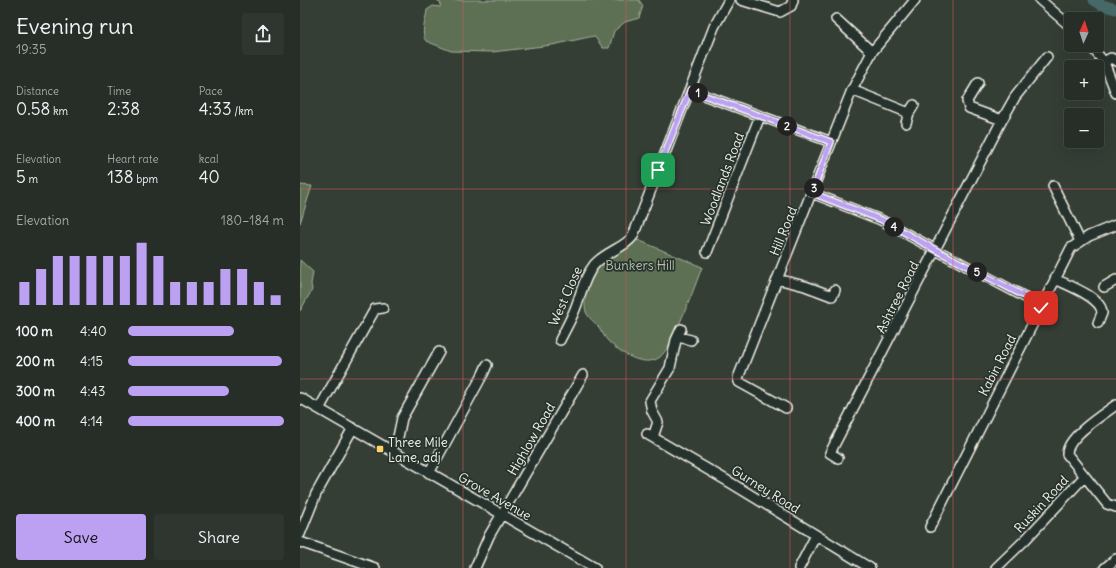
<!DOCTYPE html>
<html lang="en">
<head>
<meta charset="utf-8">
<style>
  body { margin:0; font-family:Delius,sans-serif; background:#2f3630; color:#f1f3f6; height:100vh; display:flex; flex-direction:column; font-size:15px; white-space:nowrap }
  * { box-sizing:border-box; margin:0 }
  p { font-size:13px; color:#a4a8a8 }
  .icon { flex:none; width:22px; height:22px; fill:none; stroke:currentColor; stroke-width:2; stroke-linecap:round; stroke-linejoin:round }
  .map { position:relative; flex:1; overflow:hidden }
  .sheet { display:flex; flex-direction:column; background:#272e28; width:300px }
  .sheet>* { flex:none }
  .needle { width:26px; rotate:3deg }
  .controls { position:absolute; left:764px; top:12px; display:grid; gap:8px }
  .controls a { display:grid; place-items:center; width:40px; height:40px; border-radius:4px; background:#272e28; box-shadow:0 4px 16px #0002,0 0 0 1px #434a45; font-size:20px }
  .pin { position:absolute; display:grid; place-items:center; width:34px; height:34px; color:#fff; margin:-17px; border-radius:8px; box-shadow:0 2px 6px #0006 }
  .km { position:absolute; width:20px; height:20px; margin:-10px; border-radius:50%; background:#222; color:#fff; font-size:11px; line-height:20px; text-align:center }
  .round { display:grid; place-items:center; flex:none; width:42px; height:42px; border-radius:4px; background:#2f3630 }
  .headline { display:flex; align-items:center; justify-content:space-between; height:68px; padding:0 16px }
  h1 { font-size:22px; font-weight:600; line-height:30px }
  .figures { display:grid; grid-template-columns:repeat(3,1fr); gap:6px; height:68px; padding:4px 16px }
  .figures div { display:grid; align-content:center }
  .figures b { font-size:17px; font-weight:600 }
  .figures small { font-size:11px; font-weight:400 }
  .figures p { font-size:11px }
  .chart { height:112px; padding:8px 16px }
  .chart p { display:flex; justify-content:space-between }
  .chart svg { width:100%; height:72px; margin-top:4px; stroke:#bca0f2; stroke-width:6 }
  .primary-button { display:flex; gap:8px; margin-top:auto; padding:8px 16px }
  .primary-button a { flex:1; height:46px; border-radius:4px; background:#bca0f2; color:#111; font-size:16px; font-weight:600; line-height:46px; text-align:center }
  .primary-button a+a { background:#2f3630; color:#f1f3f6 }
  ul { padding:0 16px; list-style:none; font-size:13px }
  li { display:grid; grid-template-columns:64px 48px 1fr; align-items:center; height:30px }
  li i { height:10px; border-radius:5px; background:#bca0f2 }
  main { display:flex; flex:1; min-height:0 }
  .map>svg:first-child { display:block }
</style>
</head>
<body>
<main>
<section class="sheet">
<div class="headline"><div><h1>Evening run</h1><p>19:35</p></div><a class="round"><svg class="icon" aria-label="share" viewBox="0 0 24 24"><path d="M12 15V3M7 8l5-5 5 5M5 13v7h14v-7"/></svg></a></div>
<div class="figures">
<div><p>Distance</p><b>0.58<small> km</small></b></div>
<div><p>Time</p><b>2:38</b></div>
<div><p>Pace</p><b>4:33<small> /km</small></b></div>
</div>
<div class="figures">
<div><p>Elevation</p><b>5<small> m</small></b></div>
<div><p>Heart rate</p><b>138<small> bpm</small></b></div>
<div><p>kcal</p><b>40</b></div>
</div>
<div class="chart"><p><span>Elevation</span>180–184 m</p>
<svg viewBox="0 0 160 44" preserveAspectRatio="none"><path d="M5 44V30M15 44V22M25 44V14M35 44V14M45 44V14M55 44V14M65 44V14M75 44V6M85 44V14M95 44V30M105 44V30M115 44V30M125 44V22M135 44V22M145 44V30M155 44V38"/></svg>
</div>
<ul>
<li><b>100 m</b>4:40<i style="width:68%"></i></li>
<li><b>200 m</b>4:15<i style="width:99%"></i></li>
<li><b>300 m</b>4:43<i style="width:65%"></i></li>
<li><b>400 m</b>4:14<i style="width:100%"></i></li>
</ul>
<div class="primary-button"><a>Save</a><a>Share</a></div>
</section>
<div class="map">
<svg width="816" height="568" viewBox="0 0 816 568">
  <rect width="100%" height="100%" fill="#343e35"/>
  <filter id="ink" filterUnits="userSpaceOnUse"><feTurbulence type="fractalNoise" baseFrequency=".025" numOctaves="2"/><feDisplacementMap in="SourceGraphic" scale="8" xChannelSelector="R" yChannelSelector="G"/><feConvolveMatrix kernelMatrix="1 2 1 2 8 2 1 2 1" color-interpolation-filters="sRGB"/></filter>
  <g filter="url(#ink)">
    <path fill="#5d6f52" stroke="#a8b09d" d="M 137,0 L 339,0 L 343,6 L 339,18 L 325,22 L 314,31 L 309,48 L 303,48 L 294,36 L 252,45 L 192,52 L 151,51 L 126,41 C 120,33 126,20 127,10 L 133,6 L 140,7 L 141,4 Z
      M 0,185 L 12,186 L 0,223 Z
      M 338,240 L 402,267 C 396,284 372,348 360,357 C 344,369 319,352 308,341 C 304,337 302,331 298,326 C 294,322 288,317 286,312 C 282,297 289,278 298,267 C 309,254 324,248 338,240 Z
      M 0,260 L 13,272 L 11,284 L 12,290 L 0,311 Z"/>
    <g fill="none" stroke-linecap="round" stroke-linejoin="round">
      <path stroke="#476b69" stroke-width="11" d="M 794,0 L 802,5 L 816,9"/>
      <g stroke="#f4f1e8" stroke-width="12">
        <path id="minor" d="M 441,0 L 480,12 L 491,6 L 493,0
          M 740,0 L 771,27
          M 536,19 L 572,52
          M 790,45 L 804,62 L 816,93
          M 804,62 L 811,58 L 816,61
          M 678,83 L 667,101 L 669,108 L 702,120
          M 390,90 L 531,142
          M 552,90 L 609,113 L 614,105
          M 606,123 L 609,113
          M 753,186 L 780,241
          M 512,193 L 581,220 L 636,250 L 742,306
          M 407,252 L 460,116
          M 477,279 L 505,286 L 532,296 L 535,290
          M 755,279 C 767,285 802,297 802,313 L 798,323
          M 804,287 L 816,280
          M 378,337 L 391,340
          M 260,340 C 266,328 273,316 277,304 C 282,290 285,276 294,265 C 306,251 325,248 333,236 L 414,27 L 429,0
          M 0,398 L 295,568
          M 816,405 C 802,415 767,437 767,454 L 807,504 L 816,507
          M 486,408 L 439,382 L 438,378 L 552,90 L 572,52 L 615,0
          M 19,409 L 75,309 L 83,308
          M 347,434 L 431,483 L 570,568
          M 353,437 L 358,422 L 352,411 L 350,401 L 370,368 L 376,340 L 381,329
          M 91,450 L 98,437 L 102,418 L 139,352
          M 538,458 L 530,453 L 702,120 L 715,97 L 747,57
          M 129,473 L 183,374 L 187,365
          M 630,527 L 771,248 L 789,236 L 816,225
          M 0,534 L 16,494 L 53,428
          M 0,542 L 75,568
          M 175,568 L 189,536 L 283,375
          M 499,568 L 516,535
          M 696,568 L 726,539 L 784,477
          M 805,568 L 816,559"/>
      </g>
      <use href="#minor" stroke="#26332d" stroke-width="9"/>
    </g>
  </g>
  <g fill="none" stroke-linecap="round" stroke-linejoin="round" filter="url(#ink)">
    <g stroke="#fff" stroke-width="8">
      <path id="route" d="M 358,170 L 390,90 L 531,142 L 512,193 L 582,220 L 636,250 L 728,298 L 742,306 L 741,308"/>
    </g>
    <use href="#route" stroke="#bca0f2" stroke-width="5"/>
  </g>
  <path fill="none" stroke="#de5a58" stroke-width="1" stroke-opacity="0.55" d="M 163,0 L 163,568M 326,0 L 326,568M 490,0 L 490,568M 653,0 L 653,568M 0,189 L 816,189M 0,379 L 816,379"/>
  <rect fill="#ffd166" stroke="#26332d" stroke-width="1.5" x="76" y="445" width="8" height="8" rx="2"/>
  <g text-anchor="middle" stroke-width="3.5" stroke-linejoin="round" paint-order="stroke">
    <g font-size="13" fill="#f4f1e8" stroke="#26332d">
      <text transform="translate(422 179) rotate(-69)" y="5">Woodlands Road</text>
      <text transform="translate(483 231) rotate(-68)" y="5">Hill Road</text>
      <text transform="translate(265 296) rotate(-66)" y="5">West Close</text>
      <text transform="translate(597 297) rotate(-63)" y="5">Ashtree Road</text>
      <text transform="translate(697 365) rotate(-63)" y="5">Kabin Road</text>
      <text transform="translate(231 439) rotate(-60)" y="5">Highlow Road</text>
      <text transform="translate(466 489) rotate(32)" y="5">Gurney Road</text>
      <text transform="translate(195 496) rotate(30)" y="5">Grove Avenue</text>
      <text transform="translate(741 504) rotate(-47)" y="5">Ruskin Road</text>
    </g>
    <g font-size="13" fill="#b8bdac" stroke="#26332d">
      <text x="340" y="270">Bunkers Hill</text>
    </g>
    <g font-size="13" fill="#f4f1e8" stroke="#26332d" text-anchor="start">
      <text x="88" y="447">Three Mile<tspan x="88" dy="15">Lane, adj</tspan></text>
    </g>
  </g>
</svg>
<div class="controls">
<a><svg class="needle" viewBox="-14 -14 28 28"><path d="M0-13l5 13h-10z" fill="#e53935"/><path d="M0 13l5-13h-10z" fill="#a4a8a8"/></svg></a>
<a>+</a>
<a>−</a>
</div>
<div class="pin" style="left:358px;top:170px;background:#1e9e55"><svg class="icon" aria-label="arrive" viewBox="0 0 24 24"><path d="M6 21V4h12l-3 4 3 4H6"/></svg></div>
<div class="pin" style="left:741px;top:308px;background:#d93025"><svg class="icon" aria-label="check" viewBox="0 0 24 24"><path d="M5 12l5 5 9-10"/></svg></div>
<b class="km" style="left:398px;top:93px">1</b>
<b class="km" style="left:487px;top:126px">2</b>
<b class="km" style="left:514px;top:188px">3</b>
<b class="km" style="left:594px;top:227px">4</b>
<b class="km" style="left:677px;top:272px">5</b>
</div>
</main>
</body>
</html>
